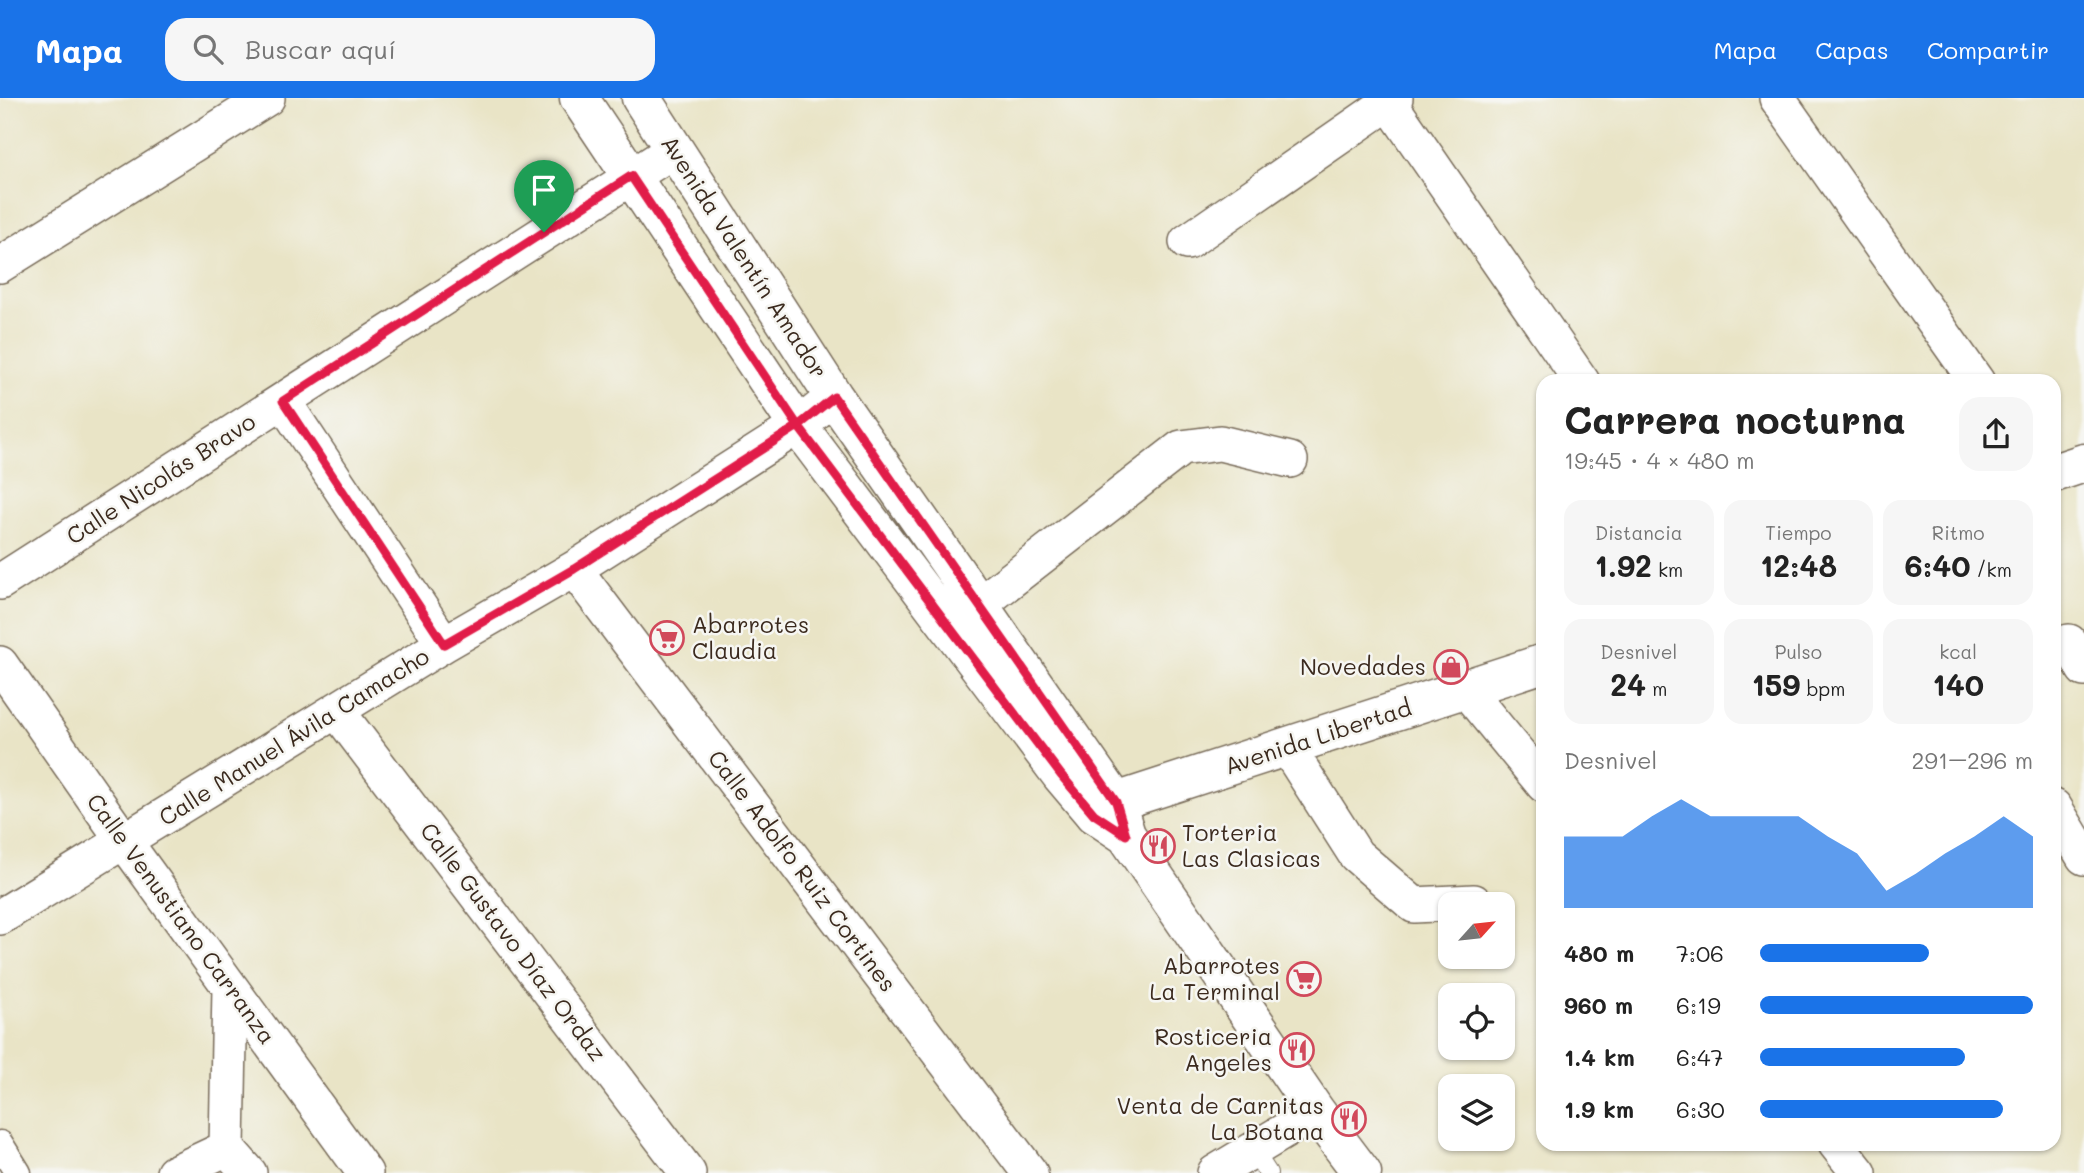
<!DOCTYPE html>
<html lang="es">
<head>
<meta charset="utf-8">
<style>
  body { margin:0; font-family:Mali,sans-serif; background:#f6f6f6; color:#222; height:100vh; display:flex; flex-direction:column; font-size:26px; white-space:nowrap }
  * { box-sizing:border-box; margin:0 }
  p { font-size:23px; color:#767676 }
  .icon { flex:none; width:38px; height:38px; fill:none; stroke:currentColor; stroke-width:2; stroke-linecap:round; stroke-linejoin:round }
  .map { position:relative; flex:1; overflow:hidden }
  .panel { position:absolute; left:1536px; top:276px; width:525px; height:777px; display:flex; flex-direction:column; background:#fff; border-radius:21px; box-shadow:0 2px 5px #0004 }
  .panel>* { flex:none }
  .needle { width:46px; rotate:63deg }
  .buttons { position:absolute; left:1438px; top:794px; display:grid; gap:14px }
  .buttons a { display:grid; place-items:center; width:77px; height:77px; border-radius:14px; background:#fff; box-shadow:0 2px 5px #0004; font-size:35px }
  .pin { position:absolute; display:grid; place-items:center; width:60px; height:60px; color:#fff; margin:-72px -30px; border-radius:50% 50% 50% 0; rotate:-45deg; box-shadow:0 0 7px #0007 }
  .pin .icon { rotate:45deg }
  .round { display:grid; place-items:center; flex:none; width:74px; height:74px; border-radius:21px; background:#f6f6f6 }
  .summary { display:flex; align-items:center; justify-content:space-between; height:119px; padding:0 28px }
  h1 { font-size:38px; font-weight:700; line-height:52px }
  .stats { display:grid; grid-template-columns:repeat(3,1fr); gap:10px; height:119px; padding:7px 28px }
  .stats div { display:grid; align-content:center; border-radius:18px; background:#f6f6f6; text-align:center }
  .stats b { font-size:30px; font-weight:700 }
  .stats small { font-size:19px; font-weight:400 }
  .stats p { font-size:19px }
  .chart { height:196px; padding:14px 28px }
  .chart p { display:flex; justify-content:space-between }
  .chart svg { width:100%; height:126px; margin-top:7px; fill:#1a73e8; opacity:.7 }
  ul { padding:0 28px; list-style:none; font-size:23px }
  li { display:grid; grid-template-columns:112px 84px 1fr; align-items:center; height:52px }
  li i { height:18px; border-radius:9px; background:#1a73e8 }
  header { display:flex; align-items:center; gap:42px; box-sizing:border-box; height:98px; padding:0 35px; background:#1a73e8; color:#fff }
  header strong { font-size:33px }
  nav { display:flex; gap:38px; margin-inline-start:auto; font-size:24px }
  .search { width:490px; height:63px; background:#f6f6f6; display:flex; align-items:center; gap:18px; box-sizing:border-box; padding:0 24px; border-radius:21px; color:#767676; font-size:26px }
  .map>svg:first-child { display:block }
</style>
</head>
<body>
<header>
<strong>Mapa</strong>
<div class="search"><svg class="icon" aria-label="search" viewBox="0 0 24 24"><circle cx="10" cy="10" r="6"/><path d="M15 15l6 6"/></svg>Buscar aquí</div>
<nav><a>Mapa</a><a>Capas</a><a>Compartir</a></nav>
</header>
<div class="map">
<svg width="2084" height="1075" viewBox="0 0 2084 1075">
  <rect width="100%" height="100%" fill="#f6f6f2"/>
  <filter id="ink" filterUnits="userSpaceOnUse"><feTurbulence type="fractalNoise" baseFrequency=".0143" numOctaves="2"/><feDisplacementMap in="SourceGraphic" scale="14" xChannelSelector="R" yChannelSelector="G"/><feConvolveMatrix kernelMatrix="1 2 1 2 8 2 1 2 1" color-interpolation-filters="sRGB"/></filter>
  <filter id="wash" filterUnits="userSpaceOnUse"><feTurbulence type="fractalNoise" baseFrequency=".00686" numOctaves="4" result="noise"/><feDisplacementMap in="SourceGraphic" scale="28" xChannelSelector="R" yChannelSelector="G"/><feGaussianBlur stdDeviation="1.57" result="paint"/><feColorMatrix in="noise" values="0 0 0 0 0 0 0 0 0 0 0 0 0 0 0 0 0 1.4 0 .05"/><feComposite in="paint" operator="in"/></filter>
  <g filter="url(#wash)">
    <rect width="100%" height="100%" fill="#e9e4c6"/>
  </g>
  <g filter="url(#ink)">
    <g fill="none" stroke-linecap="round" stroke-linejoin="round">
      <g stroke="#786b59" stroke-width="20">
        <path id="service" d="M 1253,1052 L 1268,1075"/>
      </g>
      <g stroke="#786b59" stroke-width="29">
        <path id="pedestrian" d="M 0,1046 L 18,1075"/>
      </g>
      <g stroke="#786b59" stroke-width="38">
        <path id="minor" d="M 1386,0 L 1582,284
          M 1777,0 L 1977,284
          M 1187,144 L 1395,0
          M 0,167 L 267,0
          M 283,303 L 444,546
          M 574,471 L 1030,1075
          M 0,484 L 675,51
          M 979,507 L 1181,350 L 1220,345 L 1290,362
          M 2054,548 L 2069,544 L 2084,571
          M 0,566 L 124,743 L 365,1075
          M 1466,592 L 1544,687
          M 337,613 L 688,1075
          M 1287,649 L 1356,757 L 1414,807 L 1474,804
          M 2054,709 L 2084,759
          M 0,819 L 444,546 L 574,471 L 798,328 L 834,299
          M 230,889 L 227,1050 L 249,1075
          M 1836,1046 L 1859,1075
          M 174,1075 L 227,1050
          M 1215,1075 L 1316,1014"/>
      </g>
      <g stroke="#786b59" stroke-width="41">
        <path id="tertiary" d="M 2054,375 L 2084,365
          M 1094,716 L 1116,704 L 1544,565"/>
      </g>
      <g stroke="#786b59" stroke-width="41">
        <path id="secondary" d="M 579,0 L 798,328 L 1061,677 L 1094,716 L 1124,736
          M 641,0 L 834,299 L 1116,704 L 1126,737 L 1316,1014 L 1362,1075"/>
      </g>
      <use href="#service" stroke="#fff" stroke-width="18"/>
      <use href="#pedestrian" stroke="#fff" stroke-width="26"/>
      <use href="#minor" stroke="#fff" stroke-width="35"/>
      <use href="#tertiary" stroke="#fff" stroke-width="38"/>
      <use href="#secondary" stroke="#fff" stroke-width="38"/>
    </g>
  </g>
  <g fill="none" stroke-linecap="round" stroke-linejoin="round" filter="url(#ink)">
    <g stroke="#fff" stroke-width="14">
      <path id="route" d="M 544,134 L 631,78 L 798,328 L 1061,677 L 1094,716 L 1126,737 L 1116,704 L 834,299 L 798,328 L 574,471 L 444,546 L 283,303 L 544,134"/>
    </g>
    <use href="#route" stroke="#e11d48" stroke-width="9"/>
  </g>
  <defs>
    <g id="supermarket-ring" transform="scale(1.75)"><circle r="9.5" fill="#f6f6f2" stroke="#d1495b" stroke-width="1.5"/><path d="M-6-5.5h2.5l.6 2H6L4.5 2H-2.5L-4.4-4H-6ZM-1.5 3.2a1.3 1.3 0 1 0 .1 0ZM3 3.2a1.3 1.3 0 1 0 .1 0Z" fill="#d1495b"/></g>
    <g id="shop-ring" transform="scale(1.75)"><circle r="9.5" fill="#f6f6f2" stroke="#d1495b" stroke-width="1.5"/><path d="M-5-2.5h2.3a2.7 3.5 0 0 1 5.4 0H5L5.5 6h-11ZM-1.5-2.5h3a1.5 2.3 0 0 0-3 0Z" fill="#d1495b"/></g>
    <g id="restaurant-ring" transform="scale(1.75)"><circle r="9.5" fill="#f6f6f2" stroke="#d1495b" stroke-width="1.5"/><path d="M-5-6h1v4h1v-4h1v4h1v-4h1v5L-1.5 .5V6h-2V.5L-5-1ZM5-6V6H3V1.5H1.5Q1.5-4 5-6Z" fill="#d1495b"/></g>
  </defs>
  <g fill-rule="evenodd">
    <use href="#supermarket-ring" x="667" y="540"/>
    <use href="#shop-ring" x="1451" y="569"/>
    <use href="#restaurant-ring" x="1158" y="748"/>
    <use href="#supermarket-ring" x="1304" y="881"/>
    <use href="#restaurant-ring" x="1297" y="952"/>
    <use href="#restaurant-ring" x="1349" y="1021"/>
  </g>
  <g text-anchor="middle" stroke-width="5" stroke-linejoin="round" paint-order="stroke">
    <g font-size="23" fill="#3b2a1e" stroke="#f6f6f2">
      <text transform="translate(744 159) rotate(57)" y="8">Avenida Valentín Amador</text>
      <text transform="translate(161 381) rotate(-33)" y="8">Calle Nicolás Bravo</text>
      <text transform="translate(294 639) rotate(-32)" y="8">Calle Manuel Ávila Camacho</text>
      <text transform="translate(1318 639) rotate(-18)" y="8">Avenida Libertad</text>
      <text transform="translate(802 773) rotate(53)" y="8">Calle Adolfo Ruiz Cortines</text>
      <text transform="translate(181 821) rotate(54)" y="8">Calle Venustiano Carranza</text>
      <text transform="translate(513 844) rotate(53)" y="8">Calle Gustavo Díaz Ordaz</text>
    </g>
    <g font-size="23" fill="#3b2a1e" stroke="#f6f6f2" text-anchor="end">
      <text x="692" y="535" text-anchor="start">Abarrotes<tspan x="692" dy="26">Claudia</tspan></text>
      <text x="1426" y="577">Novedades</text>
      <text x="1182" y="743" text-anchor="start">Torteria<tspan x="1182" dy="26">Las Clasicas</tspan></text>
      <text x="1280" y="876">Abarrotes<tspan x="1280" dy="26">La Terminal</tspan></text>
      <text x="1272" y="947">Rosticeria<tspan x="1272" dy="26">Angeles</tspan></text>
      <text x="1324" y="1016">Venta de Carnitas<tspan x="1324" dy="26">La Botana</tspan></text>
    </g>
  </g>
</svg>
<div class="buttons">
<a><svg class="needle" viewBox="-14 -14 28 28"><path d="M0-13l5 13h-10z" fill="#e53935"/><path d="M0 13l5-13h-10z" fill="#767676"/></svg></a>
<a><svg class="icon" aria-label="locate" viewBox="0 0 24 24"><circle cx="12" cy="12" r="6"/><path d="M12 2v4M12 18v4M2 12h4M18 12h4"/></svg></a>
<a><svg class="icon" aria-label="layers" viewBox="0 0 24 24"><path d="M12 4l9 5-9 5-9-5zM3 14l9 5 9-5"/></svg></a>
</div>
<div class="pin" style="left:544px;top:134px;background:#1e9e55"><svg class="icon" aria-label="arrive" viewBox="0 0 24 24"><path d="M6 21V4h12l-3 4 3 4H6"/></svg></div>
<section class="panel">
<div class="summary"><div><h1>Carrera nocturna</h1><p>19:45 · 4 × 480 m</p></div><a class="round"><svg class="icon" aria-label="share" viewBox="0 0 24 24"><path d="M12 15V3M7 8l5-5 5 5M5 13v7h14v-7"/></svg></a></div>
<div class="stats">
<div><p>Distancia</p><b>1.92<small> km</small></b></div>
<div><p>Tiempo</p><b>12:48</b></div>
<div><p>Ritmo</p><b>6:40<small> /km</small></b></div>
</div>
<div class="stats">
<div><p>Desnivel</p><b>24<small> m</small></b></div>
<div><p>Pulso</p><b>159<small> bpm</small></b></div>
<div><p>kcal</p><b>140</b></div>
</div>
<div class="chart"><p><span>Desnivel</span>291–296 m</p>
<svg viewBox="0 0 160 44" preserveAspectRatio="none"><path d="M0 44V19L10 19L20 19L30 12L40 6L50 12L60 12L70 12L80 12L90 19L100 25L110 38L120 32L130 25L140 19L150 12L160 19V44z"/></svg>
</div>
<ul>
<li><b>480 m</b>7:06<i style="width:62%"></i></li>
<li><b>960 m</b>6:19<i style="width:100%"></i></li>
<li><b>1.4 km</b>6:47<i style="width:75%"></i></li>
<li><b>1.9 km</b>6:30<i style="width:89%"></i></li>
</ul>
</section>
</div>
</body>
</html>
